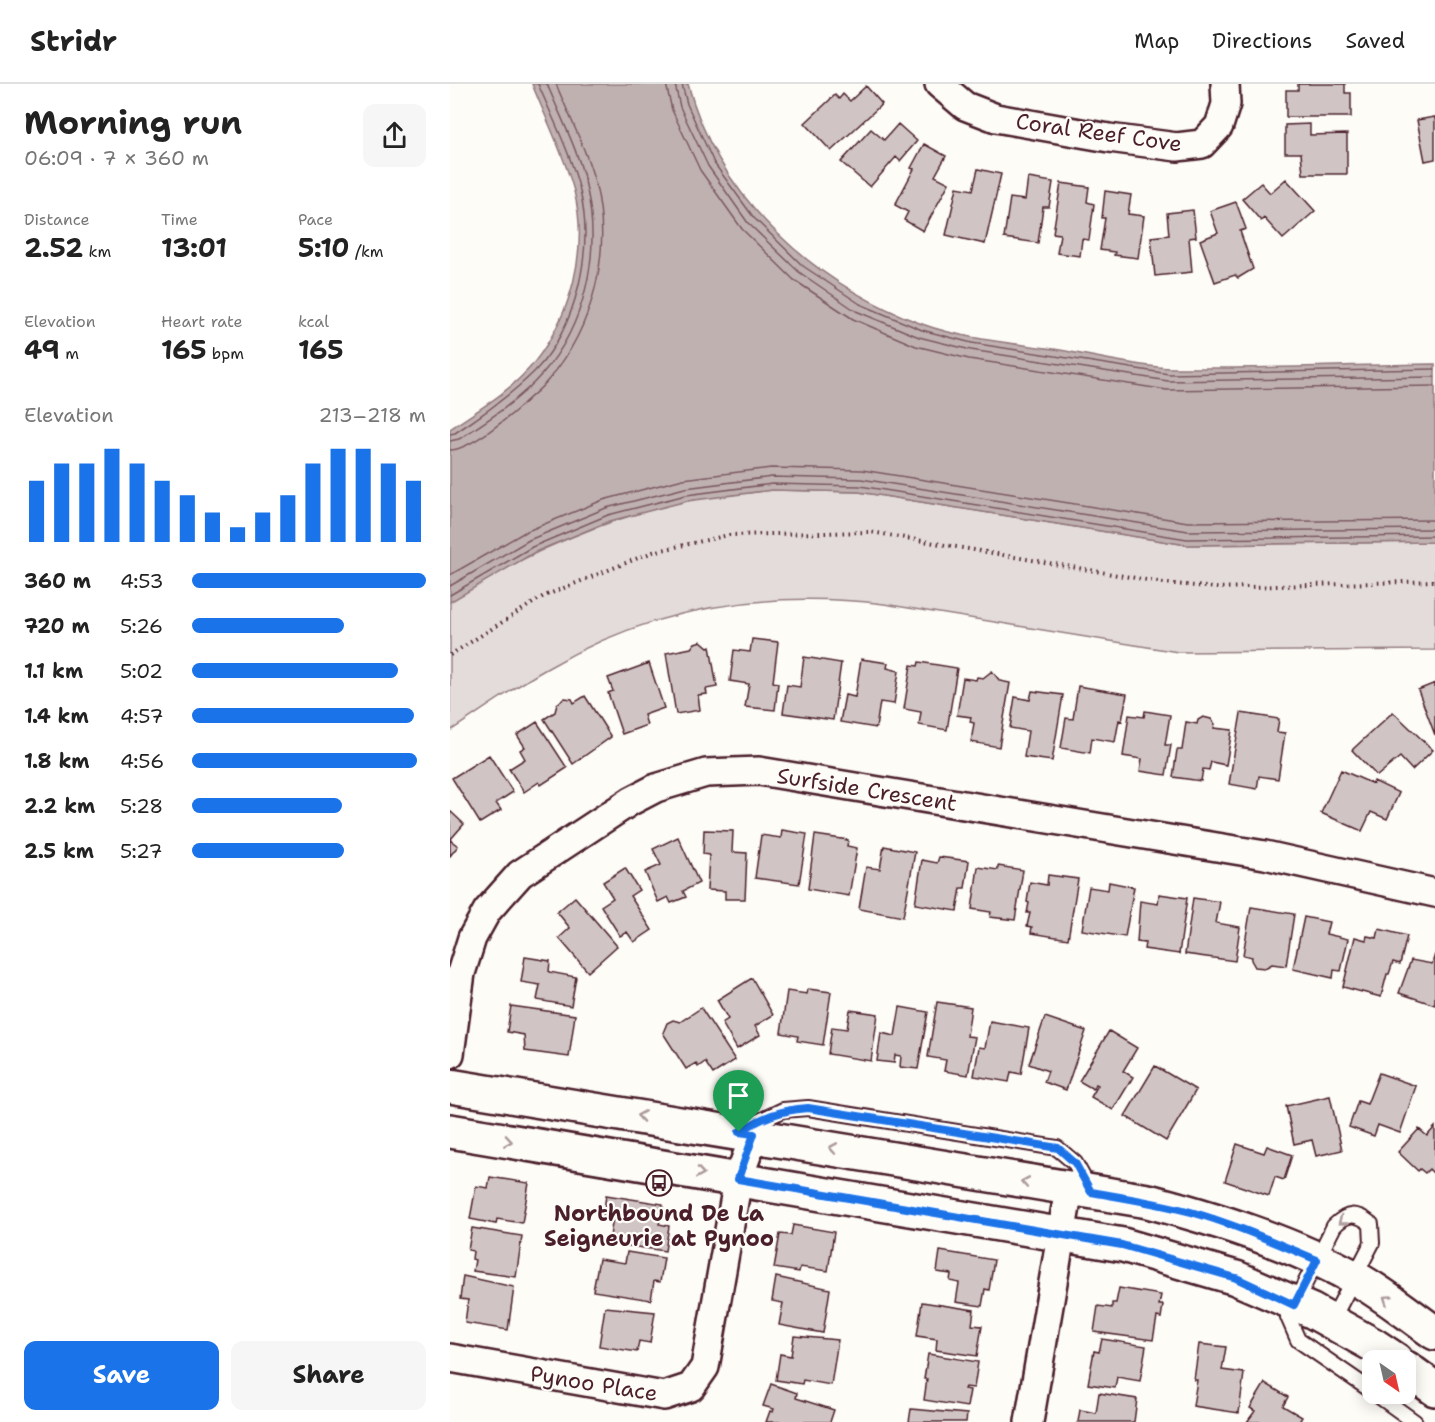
<!DOCTYPE html>
<html lang="en">
<head>
<meta charset="utf-8">
<style>
  body { margin:0; font-family:"Shantell Sans",sans-serif; background:#f6f6f6; color:#222; height:100vh; display:flex; flex-direction:column; font-size:22px; white-space:nowrap }
  * { box-sizing:border-box; margin:0 }
  p { font-size:20px; color:#767676 }
  .icon { flex:none; width:33px; height:33px; fill:none; stroke:currentColor; stroke-width:2; stroke-linecap:round; stroke-linejoin:round }
  .map { position:relative; flex:1; overflow:hidden }
  .sheet { display:flex; flex-direction:column; background:#fff; width:450px }
  .sheet>* { flex:none }
  .needle { width:39px; rotate:146deg }
  .controls { position:absolute; left:912px; top:1266px; display:grid; gap:12px }
  .controls a { display:grid; place-items:center; width:54px; height:54px; border-radius:12px; background:#fff; box-shadow:0 3px 15px #0003; font-size:30px }
  .pin { position:absolute; display:grid; place-items:center; width:51px; height:51px; color:#fff; margin:-62px -26px; border-radius:50% 50% 50% 0; rotate:-45deg; box-shadow:0 0 6px #0007 }
  .pin .icon { rotate:45deg }
  .round { display:grid; place-items:center; flex:none; width:63px; height:63px; border-radius:12px; background:#f6f6f6 }
  .head { display:flex; align-items:center; justify-content:space-between; height:102px; padding:0 24px }
  h1 { font-size:33px; font-weight:700; line-height:45px }
  .stats { display:grid; grid-template-columns:repeat(3,1fr); gap:9px; height:102px; padding:6px 24px }
  .stats div { display:grid; align-content:center }
  .stats b { font-size:26px; font-weight:700 }
  .stats small { font-size:16px; font-weight:400 }
  .stats p { font-size:16px }
  .chart { height:168px; padding:12px 24px }
  .chart p { display:flex; justify-content:space-between }
  .chart svg { width:100%; height:108px; margin-top:6px; stroke:#1a73e8; stroke-width:6 }
  .primary-button { display:flex; gap:12px; margin-top:auto; padding:12px 24px }
  .primary-button a { flex:1; height:69px; border-radius:12px; background:#1a73e8; color:#fff; font-size:24px; font-weight:700; line-height:69px; text-align:center }
  .primary-button a+a { background:#f6f6f6; color:#222 }
  ul { padding:0 24px; list-style:none; font-size:20px }
  li { display:grid; grid-template-columns:96px 72px 1fr; align-items:center; height:45px }
  li i { height:15px; border-radius:8px; background:#1a73e8 }
  header { display:flex; align-items:center; gap:36px; box-sizing:border-box; height:84px; padding:0 30px; background:#fff; border-bottom:2px solid #e0e0e0 }
  header strong { font-size:28px }
  nav { display:flex; gap:33px; margin-inline-start:auto; font-size:21px }
  main { display:flex; flex:1; min-height:0 }
  .map>svg:first-child { display:block }
</style>
</head>
<body>
<header>
<strong>Stridr</strong>
<nav><a>Map</a><a>Directions</a><a>Saved</a></nav>
</header>
<main>
<section class="sheet">
<div class="head"><div><h1>Morning run</h1><p>06:09 · 7 × 360 m</p></div><a class="round"><svg class="icon" aria-label="share" viewBox="0 0 24 24"><path d="M12 15V3M7 8l5-5 5 5M5 13v7h14v-7"/></svg></a></div>
<div class="stats">
<div><p>Distance</p><b>2.52<small> km</small></b></div>
<div><p>Time</p><b>13:01</b></div>
<div><p>Pace</p><b>5:10<small> /km</small></b></div>
</div>
<div class="stats">
<div><p>Elevation</p><b>49<small> m</small></b></div>
<div><p>Heart rate</p><b>165<small> bpm</small></b></div>
<div><p>kcal</p><b>165</b></div>
</div>
<div class="chart"><p><span>Elevation</span>213–218 m</p>
<svg viewBox="0 0 160 44" preserveAspectRatio="none"><path d="M5 44V19M15 44V12M25 44V12M35 44V6M45 44V12M55 44V19M65 44V25M75 44V32M85 44V38M95 44V32M105 44V25M115 44V12M125 44V6M135 44V6M145 44V12M155 44V19"/></svg>
</div>
<ul>
<li><b>360 m</b>4:53<i style="width:100%"></i></li>
<li><b>720 m</b>5:26<i style="width:65%"></i></li>
<li><b>1.1 km</b>5:02<i style="width:88%"></i></li>
<li><b>1.4 km</b>4:57<i style="width:95%"></i></li>
<li><b>1.8 km</b>4:56<i style="width:96%"></i></li>
<li><b>2.2 km</b>5:28<i style="width:64%"></i></li>
<li><b>2.5 km</b>5:27<i style="width:65%"></i></li>
</ul>
<div class="primary-button"><a>Save</a><a>Share</a></div>
</section>
<div class="map">
<svg width="985" height="1338" viewBox="0 0 985 1338">
  <rect width="100%" height="100%" fill="#fdfcf7"/>
  <filter id="ink" filterUnits="userSpaceOnUse"><feTurbulence type="fractalNoise" baseFrequency=".0167" numOctaves="2"/><feDisplacementMap in="SourceGraphic" scale="12" xChannelSelector="R" yChannelSelector="G"/><feConvolveMatrix kernelMatrix="1 2 1 2 8 2 1 2 1" color-interpolation-filters="sRGB"/></filter>
  <g filter="url(#ink)">
    <path fill="#e3dcda" stroke="#967e82" stroke-width="1.5" d="M 323,406 L 409,408 L 737,461 L 985,458 L 985,566 L 728,568 L 434,520 C 316,506 204,522 100,583 C 65,602 33,626 0,647 L 0,518 C 72,470 151,436 236,417 C 264,411 294,410 323,406 Z"/>
    <path fill="#c0b1b1" stroke="#91777b" stroke-width="1.5" d="M 82,0 L 238,0 C 268,114 364,200 472,240 C 516,256 565,259 610,266 C 645,272 688,283 722,284 C 810,285 898,281 985,280 L 985,458 L 737,461 L 409,408 L 322,406 L 237,417 L 160,437 L 85,468 L 0,518 L 0,345 C 28,326 61,307 83,280 C 121,232 139,167 124,107 C 114,70 96,35 82,0 Z"/>
    <g fill="none" stroke-linecap="round" stroke-linejoin="round">
      <path stroke="#795961" stroke-width="1.5" d="M 216,0 L 222,26 L 250,86 L 292,145 L 344,196 L 403,235 L 466,262 L 519,275 L 717,306 L 985,302
        M 225,0 L 230,23 L 258,82 L 298,139 L 349,188 L 406,227 L 469,253 L 521,266 L 718,297 L 985,293
        M 232,0 L 237,20 L 264,79 L 304,134 L 353,182 L 410,220 L 472,246 L 522,259 L 719,290 L 985,285
        M 0,350 L 5,349 C 34,330 61,311 85,287 C 127,243 144,165 130,107 C 121,70 103,35 88,0
        M 0,357 L 9,355 C 38,336 68,317 92,290 C 135,242 151,169 137,106 C 130,70 111,34 97,0
        M 0,366 C 19,366 58,334 72,321 C 81,312 91,305 99,295 C 143,244 162,168 146,102 C 137,67 120,34 106,0
        M 0,491 L 75,448 L 153,416 L 233,395 L 321,384 L 412,386 L 738,438 L 985,436
        M 0,502 L 79,456 L 156,424 L 235,404 L 322,393 L 411,395 L 738,447 L 985,445
        M 0,511 L 82,463 L 158,431 L 236,411 L 322,400 L 410,402 L 737,455 L 985,452"/>
    </g>
    <path fill="#d0c5c4" stroke="#4a1f2b" stroke-width="1.5" d="M 848,0 L 895,0 L 895,9 L 901,9 L 901,33 L 836,33 L 836,6 L 848,6 Z
      M 416,2 L 432,20 L 381,67 L 355,39 L 385,11 L 389,15 L 393,10 L 400,17 Z
      M 985,33 L 985,75 L 975,77 L 967,36 Z
      M 448,40 L 467,57 L 450,77 L 446,73 L 420,103 L 391,78 L 421,45 L 434,56 Z
      M 860,40 L 860,51 L 897,50 L 897,90 L 853,90 L 851,69 L 835,69 L 835,41 Z
      M 474,60 L 496,72 L 485,92 L 499,99 L 473,147 L 454,136 L 458,128 L 445,121 L 464,85 L 461,84 Z
      M 528,85 L 551,90 L 535,160 L 496,151 L 507,103 L 523,106 Z
      M 578,94 L 603,98 L 599,123 L 593,123 L 588,159 L 554,154 L 560,114 L 575,116 Z
      M 836,95 L 865,127 L 833,155 L 814,134 L 811,137 L 792,115 L 811,99 L 820,109 Z
      M 611,99 L 639,103 L 637,118 L 644,120 L 639,156 L 632,155 L 630,172 L 607,169 L 610,150 L 603,149 Z
      M 655,107 L 681,111 L 678,130 L 694,132 L 688,174 L 664,171 L 665,168 L 650,166 L 655,134 L 652,134 Z
      M 786,118 L 796,145 L 790,147 L 803,185 L 788,194 L 785,191 L 765,198 L 750,156 L 768,149 L 760,127 Z
      M 743,126 L 746,153 L 739,154 L 742,188 L 705,192 L 701,153 L 719,151 L 717,129 Z
      M 302,555 L 328,558 L 323,598 L 328,599 L 325,626 L 295,623 L 299,600 L 280,597 L 284,566 L 300,568 Z
      M 251,557 L 258,563 L 260,562 L 267,603 L 256,605 L 257,610 L 248,611 L 250,626 L 226,630 L 216,569 L 241,564 L 245,559 Z
      M 354,573 L 391,579 L 383,636 L 333,629 L 337,601 L 350,603 Z
      M 411,575 L 438,579 L 437,584 L 449,587 L 444,620 L 430,618 L 426,644 L 390,638 L 395,611 L 405,613 Z
      M 469,578 L 507,584 L 497,646 L 469,641 L 471,628 L 454,625 L 461,581 L 468,582 Z
      M 199,579 L 214,624 L 194,631 L 197,641 L 172,650 L 158,609 L 163,607 L 158,594 Z
      M 542,587 L 550,597 L 560,599 L 549,663 L 521,658 L 524,639 L 520,638 L 521,633 L 507,631 L 513,594 L 526,596 L 527,593 L 533,594 Z
      M 985,599 L 985,651 L 968,606 Z
      M 628,602 L 677,610 L 672,637 L 669,636 L 665,658 L 642,654 L 640,669 L 611,664 L 616,634 L 623,635 Z
      M 582,607 L 613,611 L 602,677 L 574,673 L 578,647 L 560,644 L 565,613 L 580,616 Z
      M 135,612 L 161,653 L 123,680 L 94,635 L 105,628 L 107,620 L 115,614 L 122,615 L 124,619 Z
      M 695,627 L 720,631 L 715,661 L 721,661 L 716,691 L 690,687 L 692,675 L 673,672 L 679,631 L 694,633 Z
      M 943,628 L 983,666 L 962,686 L 950,673 L 927,692 L 902,666 Z
      M 791,629 L 829,635 L 827,648 L 835,649 L 828,695 L 809,692 L 807,705 L 779,700 Z
      M 753,633 L 761,635 L 765,640 L 764,644 L 782,646 L 776,681 L 761,678 L 759,686 L 753,685 L 751,697 L 723,693 L 727,666 L 732,666 L 736,638 L 747,640 L 748,636 Z
      M 87,638 L 117,684 L 91,701 L 89,698 L 74,708 L 59,685 L 75,675 L 70,666 L 75,663 L 67,651 Z
      M 39,671 L 63,708 L 46,719 L 51,726 L 30,739 L 2,694 Z
      M 891,686 L 923,700 L 924,697 L 949,709 L 937,735 L 921,728 L 912,747 L 871,729 Z
      M 0,727 L 14,740 L 0,756 L 8,762 L 0,772 Z
      M 254,746 L 283,747 L 282,768 L 297,769 L 295,815 L 275,815 L 275,807 L 257,806 L 259,771 L 253,770 Z
      M 332,746 L 357,750 L 349,800 L 305,794 L 311,751 L 331,754 Z
      M 365,751 L 398,756 L 397,762 L 407,764 L 399,812 L 358,805 Z
      M 228,753 L 249,799 L 233,807 L 236,813 L 221,819 L 218,813 L 208,818 L 195,788 L 211,781 L 203,765 Z
      M 434,762 L 465,768 L 453,833 L 409,825 L 416,783 L 430,785 Z
      M 489,773 L 519,777 L 515,804 L 511,804 L 507,827 L 465,820 L 472,776 L 487,779 Z
      M 548,782 L 573,786 L 565,836 L 540,833 L 541,828 L 522,825 L 528,783 L 548,786 Z
      M 175,784 L 189,806 L 180,812 L 202,846 L 184,858 L 177,848 L 170,852 L 151,822 L 163,814 L 153,798 Z
      M 598,791 L 628,795 L 618,855 L 581,849 L 582,843 L 577,842 L 580,829 L 577,829 L 579,819 L 577,818 L 580,798 L 597,801 Z
      M 659,798 L 684,803 L 675,853 L 632,846 L 639,803 L 658,806 Z
      M 709,810 L 737,814 L 729,870 L 694,865 L 695,859 L 687,858 L 690,817 L 708,820 Z
      M 125,813 L 167,862 L 138,888 L 109,854 L 120,844 L 107,828 Z
      M 743,814 L 770,818 L 766,839 L 790,843 L 785,877 L 735,870 Z
      M 801,823 L 844,830 L 836,882 L 822,880 L 815,884 L 805,883 L 801,876 L 802,873 L 793,871 Z
      M 854,833 L 879,838 L 876,850 L 898,855 L 891,887 L 884,886 L 883,894 L 843,885 Z
      M 929,845 L 957,852 L 950,880 L 943,878 L 939,890 L 937,890 L 931,913 L 893,903 L 905,853 L 916,856 L 917,852 L 927,854 Z
      M 985,870 L 985,921 L 949,909 L 961,876 L 982,880 Z
      M 75,873 L 100,877 L 99,888 L 126,893 L 121,922 L 87,916 L 90,901 L 71,898 Z
      M 302,894 L 323,931 L 305,942 L 310,951 L 287,965 L 272,939 L 278,935 L 267,916 Z
      M 358,905 L 381,908 L 373,961 L 347,957 L 348,952 L 331,949 L 337,907 L 357,910 Z
      M 487,918 L 521,923 L 517,952 L 525,953 L 518,991 L 494,987 L 496,976 L 478,973 Z
      M 61,922 L 125,931 L 119,973 L 75,967 L 74,951 L 57,948 Z
      M 450,923 L 478,928 L 468,985 L 450,983 L 451,972 L 445,971 L 444,979 L 427,977 L 431,949 L 445,952 Z
      M 251,924 L 285,976 L 263,990 L 255,978 L 248,983 L 246,979 L 236,985 L 213,949 L 217,939 L 223,936 L 230,938 Z
      M 400,926 L 428,930 L 421,977 L 378,970 L 382,943 L 397,945 Z
      M 595,933 L 636,947 L 616,1006 L 594,998 L 598,987 L 579,980 Z
      M 540,937 L 579,944 L 571,990 L 561,988 L 559,998 L 524,992 L 529,963 L 535,964 Z
      M 659,947 L 687,964 L 673,987 L 683,993 L 663,1026 L 641,1013 L 648,1001 L 646,1000 L 643,1005 L 629,997 Z
      M 705,982 L 746,1006 L 716,1057 L 675,1032 Z
      M 929,989 L 966,1002 L 950,1049 L 928,1041 L 924,1052 L 899,1043 L 908,1017 L 917,1020 Z
      M 880,1012 L 892,1066 L 866,1072 L 862,1056 L 844,1060 L 836,1022 Z
      M 985,1043 L 985,1091 L 979,1085 L 975,1089 L 970,1085 L 968,1087 L 948,1068 L 969,1045 L 977,1052 Z
      M 787,1060 L 814,1069 L 817,1062 L 842,1071 L 834,1096 L 825,1093 L 819,1112 L 775,1097 Z
      M 40,1093 L 79,1099 L 72,1139 L 47,1135 L 46,1140 L 20,1135 L 26,1102 L 38,1104 Z
      M 156,1111 L 213,1120 L 209,1140 L 219,1142 L 215,1167 L 159,1159 L 163,1133 L 153,1132 Z
      M 343,1141 L 384,1148 L 378,1187 L 350,1183 L 349,1188 L 324,1184 L 330,1150 L 341,1151 Z
      M 22,1144 L 72,1152 L 66,1193 L 23,1187 L 25,1176 L 22,1175 L 23,1167 L 18,1166 Z
      M 490,1167 L 544,1176 L 539,1206 L 535,1205 L 532,1222 L 506,1218 L 509,1199 L 500,1197 L 501,1190 L 487,1188 Z
      M 177,1168 L 214,1174 L 210,1198 L 204,1197 L 201,1216 L 143,1207 L 149,1175 L 175,1179 Z
      M 13,1192 L 64,1203 L 58,1246 L 15,1239 L 18,1216 L 10,1215 Z
      M 326,1193 L 380,1205 L 373,1249 L 329,1241 L 333,1219 L 322,1217 Z
      M 669,1204 L 711,1211 L 709,1221 L 713,1221 L 711,1234 L 707,1233 L 703,1256 L 644,1248 L 648,1222 L 662,1224 L 662,1219 L 666,1219 Z
      M 472,1218 L 524,1226 L 522,1241 L 532,1242 L 527,1272 L 486,1266 L 487,1255 L 467,1252 Z
      M 155,1223 L 205,1228 L 200,1259 L 189,1257 L 187,1268 L 149,1262 Z
      M 344,1252 L 388,1256 L 381,1301 L 353,1296 L 352,1300 L 326,1296 L 330,1270 L 341,1272 Z
      M 652,1255 L 696,1262 L 690,1297 L 667,1293 L 665,1304 L 638,1300 L 644,1267 L 649,1268 Z
      M 749,1260 L 776,1263 L 772,1286 L 794,1289 L 789,1329 L 743,1322 L 747,1296 L 744,1296 Z
      M 478,1270 L 528,1278 L 524,1304 L 515,1303 L 514,1305 L 520,1306 L 517,1323 L 474,1316 L 477,1295 L 474,1295 Z
      M 815,1299 L 838,1313 L 833,1322 L 852,1333 L 849,1338 L 797,1338 L 805,1327 L 800,1324 Z
      M 321,1300 L 347,1309 L 346,1314 L 384,1326 L 380,1338 L 316,1338 L 320,1327 L 323,1328 L 324,1325 L 313,1322 Z
      M 649,1309 L 687,1315 L 684,1338 L 628,1338 L 630,1326 L 646,1329 Z
      M 461,1325 L 517,1330 L 516,1338 L 459,1338 Z"/>
    <g fill="none" stroke-linecap="round" stroke-linejoin="round">
      <g stroke="#4a1f2b" stroke-width="18">
        <path id="lane" d="M 293,1045 L 333,1026 L 358,1024 L 607,1064 L 625,1079 L 639,1104
          M 881,1238 L 922,1159 L 921,1140 C 906,1128 897,1129 884,1142 L 838,1233 L 848,1256 L 922,1307
          M 926,1310 L 965,1338"/>
      </g>
      <g stroke="#4a1f2b" stroke-width="32">
        <path id="street" d="M 489,0 L 515,22 L 546,34 L 659,54 L 727,63 L 752,60 L 769,42 L 776,20 L 775,0
          M 0,970 L 11,889 L 22,854 L 37,827 L 70,790 L 181,717 L 206,704 L 256,689 L 309,687 L 815,771 L 985,809
          M 0,1274 L 214,1312 L 241,1303 L 255,1283 L 288,1095 L 305,1050
          M 579,1338 L 619,1105"/>
      </g>
      <g stroke="#4a1f2b" stroke-width="38">
        <path id="secondary" d="M 0,1002 L 698,1117 C 767,1135 842,1159 905,1194 C 933,1209 959,1231 985,1249
          M 0,1047 L 673,1161 L 786,1194 L 862,1227 L 925,1262 L 946,1276
          M 956,1284 L 985,1305"/>
      </g>
      <path stroke="#4a1f2b" stroke-width="4" stroke-dasharray="1.5 4.5" stroke-linecap="butt" d="M 0,571 L 94,512 L 203,468 L 279,451 L 421,448 L 714,499 L 767,504 L 985,497"/>
      <use href="#lane" stroke="#fdfcf7" stroke-width="14"/>
      <use href="#street" stroke="#fdfcf7" stroke-width="27"/>
      <use href="#secondary" stroke="#fdfcf7" stroke-width="33"/>
    </g>
    <defs><path id="oneway-chevron" d="M-2-3.5L2.5 0L-2 3.5" fill="none" stroke-width="1.6" stroke-linecap="round" stroke-linejoin="round" transform="scale(1.5)"/></defs>
    <g stroke="#ac999b">
      <use href="#oneway-chevron" transform="translate(191 1032) rotate(-171)"/>
      <use href="#oneway-chevron" transform="translate(58 1057) rotate(9)"/>
      <use href="#oneway-chevron" transform="translate(383 1064) rotate(-170)"/>
      <use href="#oneway-chevron" transform="translate(250 1089) rotate(9)"/>
      <use href="#oneway-chevron" transform="translate(575 1098) rotate(-170)"/>
      <use href="#oneway-chevron" transform="translate(892 1137) rotate(144)"/>
      <use href="#oneway-chevron" transform="translate(937 1215) rotate(-146)"/>
    </g>
  </g>
  <g fill="none" stroke-linecap="round" stroke-linejoin="round" filter="url(#ink)">
    <g stroke="#fff" stroke-width="12">
      <path id="route" d="M 358,1024 L 608,1064 L 625,1079 L 641,1108 C 675,1114 708,1119 741,1128 C 784,1140 826,1159 867,1176 L 844,1221 L 786,1194 L 672,1161 L 288,1095 L 304,1050 L 289,1048 C 313,1033 330,1026 358,1024 Z"/>
    </g>
    <use href="#route" stroke="#1a73e8" stroke-width="8"/>
  </g>
  <defs>
    <g id="bus-ring" transform="scale(1.35)"><circle r="9.5" fill="#fdfcf7" stroke="#4a1f2b" stroke-width="1.5"/><path d="M-5-6H5V4H4V6H2V4H-2V6H-4V4H-5ZM-3.5-4V0h7V-4ZM-3.5 1.2v1.5H-2V1.2ZM2 1.2v1.5H3.5V1.2Z" fill="#4a1f2b"/></g>
  </defs>
  <g fill-rule="evenodd">
    <use href="#bus-ring" x="209" y="1099"/>
  </g>
  <g text-anchor="middle" stroke-width="4.5" stroke-linejoin="round" paint-order="stroke">
    <g font-size="22" fill="#4a1f2b" stroke="#fdfcf7">
      <text transform="translate(649 48) rotate(8)" y="8">Coral Reef Cove</text>
      <text transform="translate(417 705) rotate(9)" y="8">Surfside Crescent</text>
      <text transform="translate(144 1299) rotate(9)" y="8">Pynoo Place</text>
    </g>
    <g font-size="22" font-weight="bold" fill="#4a1f2b" stroke="#fdfcf7">
      <text x="209" y="1137">Northbound De La<tspan x="209" dy="25">Seigneurie at Pynoo</tspan></text>
    </g>
  </g>
</svg>
<div class="controls">
<a><svg class="needle" viewBox="-14 -14 28 28"><path d="M0-13l5 13h-10z" fill="#e53935"/><path d="M0 13l5-13h-10z" fill="#767676"/></svg></a>
</div>
<div class="pin" style="left:289px;top:1048px;background:#1e9e55"><svg class="icon" aria-label="arrive" viewBox="0 0 24 24"><path d="M6 21V4h12l-3 4 3 4H6"/></svg></div>
</div>
</main>
</body>
</html>
